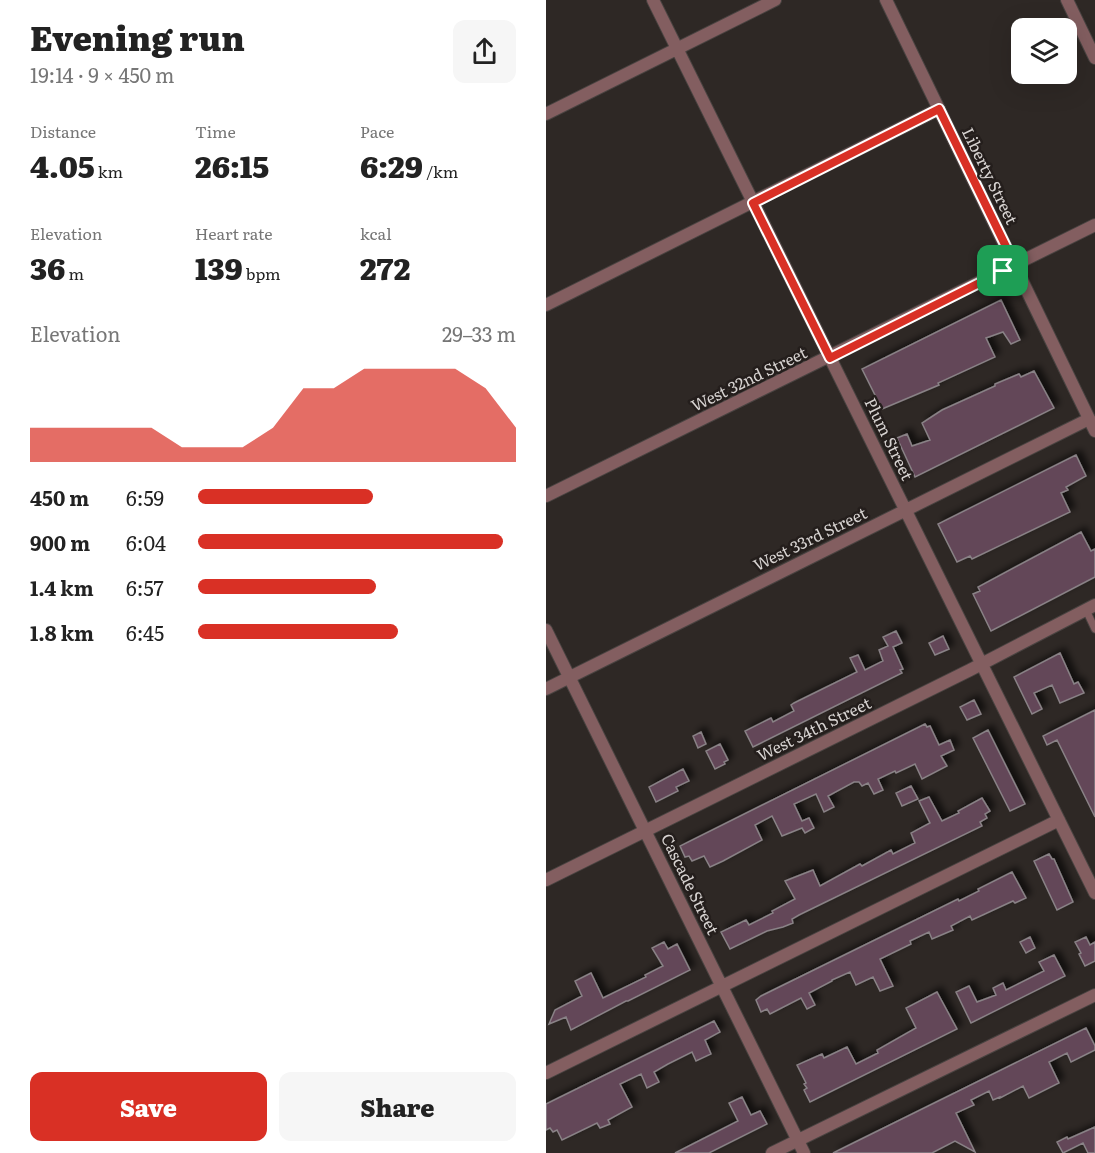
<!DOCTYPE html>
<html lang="en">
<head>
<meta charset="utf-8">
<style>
  body { margin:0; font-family:Literata,serif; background:#f6f6f6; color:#222; height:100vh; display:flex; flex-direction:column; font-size:22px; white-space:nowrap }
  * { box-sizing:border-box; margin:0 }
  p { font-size:20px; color:#767676 }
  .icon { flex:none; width:33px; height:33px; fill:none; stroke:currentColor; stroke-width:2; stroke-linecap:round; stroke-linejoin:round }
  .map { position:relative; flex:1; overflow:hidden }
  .drawer { display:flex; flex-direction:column; background:#fff; width:546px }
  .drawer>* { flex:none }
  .fabs { position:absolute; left:465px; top:18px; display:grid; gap:12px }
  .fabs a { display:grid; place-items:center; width:66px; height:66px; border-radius:12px; background:#fff; box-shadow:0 6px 24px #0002; font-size:30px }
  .pin { position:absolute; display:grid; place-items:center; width:51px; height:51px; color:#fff; margin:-26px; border-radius:12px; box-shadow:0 3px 9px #0006 }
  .round { display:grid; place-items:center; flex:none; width:63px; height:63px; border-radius:12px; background:#f6f6f6 }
  .headline { display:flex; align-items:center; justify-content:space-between; height:102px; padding:0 30px }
  h1 { font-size:33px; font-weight:800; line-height:45px }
  .stats { display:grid; grid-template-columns:repeat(3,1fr); gap:9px; height:102px; padding:6px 30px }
  .stats div { display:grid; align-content:center }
  .stats b { font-size:30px; font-weight:800 }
  .stats small { font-size:16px; font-weight:400 }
  .stats p { font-size:16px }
  .chart { height:168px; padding:12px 30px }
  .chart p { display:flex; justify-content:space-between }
  .chart svg { width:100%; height:108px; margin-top:6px; fill:#d93025; opacity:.7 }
  .button { display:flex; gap:12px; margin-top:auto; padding:12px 30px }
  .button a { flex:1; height:69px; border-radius:12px; background:#d93025; color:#fff; font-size:24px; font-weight:800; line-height:69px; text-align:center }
  .button a+a { background:#f6f6f6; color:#222 }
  ul { padding:0 30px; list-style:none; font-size:20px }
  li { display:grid; grid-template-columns:96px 72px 1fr; align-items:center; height:45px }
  li i { height:15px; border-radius:8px; background:#d93025 }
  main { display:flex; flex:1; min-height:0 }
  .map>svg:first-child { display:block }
</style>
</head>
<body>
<main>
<section class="drawer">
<div class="headline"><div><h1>Evening run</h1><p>19:14 · 9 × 450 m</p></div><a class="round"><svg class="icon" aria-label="share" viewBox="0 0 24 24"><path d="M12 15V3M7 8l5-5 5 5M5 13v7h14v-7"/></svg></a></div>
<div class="stats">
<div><p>Distance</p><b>4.05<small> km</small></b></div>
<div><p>Time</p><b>26:15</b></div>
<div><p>Pace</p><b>6:29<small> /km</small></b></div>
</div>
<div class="stats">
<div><p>Elevation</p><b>36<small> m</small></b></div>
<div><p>Heart rate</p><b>139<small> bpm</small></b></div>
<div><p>kcal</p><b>272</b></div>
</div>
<div class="chart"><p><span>Elevation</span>29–33 m</p>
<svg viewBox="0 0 160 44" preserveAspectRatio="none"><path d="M0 44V30L10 30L20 30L30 30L40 30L50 38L60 38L70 38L80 30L90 14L100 14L110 6L120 6L130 6L140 6L150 14L160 30V44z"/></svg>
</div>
<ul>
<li><b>450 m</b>6:59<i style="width:55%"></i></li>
<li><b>900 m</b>6:04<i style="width:96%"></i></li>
<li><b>1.4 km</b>6:57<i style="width:56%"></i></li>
<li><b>1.8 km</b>6:45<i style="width:63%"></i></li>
</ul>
<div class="button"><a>Save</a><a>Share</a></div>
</section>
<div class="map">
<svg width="549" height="1153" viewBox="0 0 549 1153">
  <defs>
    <filter id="shadow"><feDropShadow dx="5" dy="-5" stdDeviation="3" flood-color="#0009"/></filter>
  </defs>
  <rect width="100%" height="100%" fill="#2e2825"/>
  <path fill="#644759" stroke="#898286" stroke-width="1.5" filter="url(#shadow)" d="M 455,300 L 474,340 L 465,344 L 457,332 L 440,338 L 449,357 L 392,383 L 393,385 L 336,409 L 316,369 Z
    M 488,371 L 508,408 L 369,477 L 351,438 L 361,434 L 366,446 L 384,440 L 376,423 L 396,410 L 449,386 L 449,384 L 473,374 L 475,377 Z
    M 530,455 L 540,476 L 520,487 L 522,490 L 515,493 L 524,512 L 426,559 L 424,556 L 411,562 L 392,524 Z
    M 535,532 L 545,551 L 549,549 L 549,577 L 445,631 L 427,594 L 434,591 L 432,587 Z
    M 350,631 L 356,643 L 347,647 L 357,669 L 354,670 L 356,673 L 207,747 L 199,731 L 225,718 L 227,722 L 248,711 L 245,705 L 248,703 L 311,672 L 304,658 L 312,655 L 319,670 L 337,661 L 333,650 L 342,646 L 337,637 Z
    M 397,636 L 403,649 L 389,655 L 383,643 Z
    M 514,653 L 528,684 L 532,682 L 538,693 L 514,703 L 506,685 L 488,693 L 496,709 L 486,714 L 468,677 Z
    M 428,700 L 435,714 L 421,720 L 414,707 Z
    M 549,710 L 549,817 L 511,740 L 501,745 L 497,736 Z
    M 379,724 L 381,727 L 384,726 L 393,745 L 404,740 L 408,750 L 395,756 L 401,766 L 376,779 L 369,764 L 350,773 L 349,771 L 332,779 L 337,790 L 328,794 L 322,783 L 316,786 L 313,782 L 308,782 L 282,796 L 288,807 L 278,812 L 270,794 L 248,804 L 256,821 L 263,818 L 268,828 L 259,833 L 256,828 L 236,836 L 226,816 L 209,825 L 216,840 L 177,861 L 164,867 L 158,856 L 146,861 L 143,856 L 139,857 L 134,846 Z
    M 442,730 L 479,804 L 464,811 L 427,738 Z
    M 155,732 L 160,744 L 152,748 L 147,736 Z
    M 174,744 L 182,760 L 178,762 L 179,764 L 169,769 L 160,751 Z
    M 137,769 L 143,781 L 130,787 L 132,791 L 110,802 L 103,787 Z
    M 365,786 L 372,799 L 356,806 L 350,793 Z
    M 383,797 L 396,821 L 413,813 L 412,811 L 436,798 L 444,811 L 439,814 L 441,818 L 434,822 L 436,826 L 253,915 L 246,919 L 247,923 L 237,927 L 221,931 L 184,949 L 175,932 L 200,920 L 203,925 L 227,913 L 226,911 L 249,899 L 239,881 L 267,870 L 274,886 L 314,864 L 316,866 L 345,850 L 347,854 L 369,843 L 365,833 L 384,823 L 373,801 Z
    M 503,854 L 506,859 L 508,859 L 527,902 L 511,910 L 488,861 Z
    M 466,872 L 480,898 L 469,903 L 467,901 L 426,920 L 424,916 L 405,926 L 407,930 L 386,939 L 383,932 L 364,941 L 365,944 L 334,959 L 347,986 L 334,991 L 327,977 L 310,985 L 304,972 L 286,980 L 286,981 L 263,993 L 269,1005 L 261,1009 L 255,998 L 224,1014 L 221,1009 L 215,1012 L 210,1000 L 215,996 L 412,899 L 413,901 L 433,891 L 432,889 Z
    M 484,937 L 489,948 L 480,953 L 474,942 Z
    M 540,937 L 544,945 L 549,942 L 549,961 L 539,966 L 533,954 L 535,953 L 529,942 Z
    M 118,942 L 122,949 L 131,944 L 144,970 L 82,1001 L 80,1001 L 25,1030 L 20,1017 L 3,1024 L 9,1010 L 36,996 L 29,981 L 45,973 L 57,998 L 100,977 L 99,975 L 117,966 L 106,948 Z
    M 508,955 L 519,976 L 425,1023 L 410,992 L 423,986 L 431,1002 L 450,995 L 447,988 L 457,983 L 460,990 L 498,971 L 493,962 Z
    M 391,992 L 411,1029 L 264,1102 L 258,1090 L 261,1088 L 258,1084 L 260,1083 L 251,1065 L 276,1054 L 278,1058 L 301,1047 L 310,1064 L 332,1053 L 331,1050 L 370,1028 L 360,1008 Z
    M 168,1021 L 174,1032 L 159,1040 L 165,1054 L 150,1061 L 146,1052 L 122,1064 L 108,1072 L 113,1082 L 101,1088 L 95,1074 L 74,1084 L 86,1107 L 62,1120 L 64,1124 L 54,1128 L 51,1123 L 16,1140 L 11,1130 L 7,1132 L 4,1128 L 0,1130 L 0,1104 Z
    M 540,1028 L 549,1046 L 549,1050 L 525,1062 L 521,1053 L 503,1062 L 513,1083 L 483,1098 L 477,1086 L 454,1098 L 454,1097 L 447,1100 L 443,1091 L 425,1100 L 428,1105 L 410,1113 L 429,1152 L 409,1141 L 386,1153 L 287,1153 Z
    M 196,1097 L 205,1115 L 214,1111 L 221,1124 L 163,1153 L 129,1153 L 192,1121 L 183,1103 Z
    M 549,1127 L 549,1153 L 542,1153 L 537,1143 L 517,1153 L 511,1142 L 521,1137 L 522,1139 Z"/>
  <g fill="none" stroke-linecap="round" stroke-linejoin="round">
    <g stroke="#494341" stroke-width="9">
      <path id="service" d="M 540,610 L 549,629"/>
    </g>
    <g stroke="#494341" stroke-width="14">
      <path id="minor" d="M 107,0 L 549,893
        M 521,0 L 549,58
        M 0,114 L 229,0
        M 0,305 L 393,109
        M 0,630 L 258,1153
        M 0,689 L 543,419
        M 0,880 L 424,670 L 549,605
        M 0,1073 L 513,820
        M 226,1153 L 549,995"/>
    </g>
    <g stroke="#494341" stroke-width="14">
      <path id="tertiary" d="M 340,0 L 549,431
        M 0,496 L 549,225"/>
    </g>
    <use href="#service" stroke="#835e60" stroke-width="7"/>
    <use href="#minor" stroke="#835e60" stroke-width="12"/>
    <use href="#tertiary" stroke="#835e60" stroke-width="12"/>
  </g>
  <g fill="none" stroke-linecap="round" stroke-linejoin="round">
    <g stroke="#fff" stroke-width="12">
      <path id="route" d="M 393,109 L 469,265 L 284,358 L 207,203 Z"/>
    </g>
    <use href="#route" stroke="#d93025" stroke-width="8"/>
  </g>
  <g text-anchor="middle" stroke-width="5" stroke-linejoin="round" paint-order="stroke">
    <g font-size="16" fill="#d7d3d1" stroke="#241e1c">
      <text transform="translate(444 176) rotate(64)" y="6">Liberty Street</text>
      <text transform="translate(203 379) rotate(-26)" y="6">West 32nd Street</text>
      <text transform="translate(343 439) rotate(64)" y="6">Plum Street</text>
      <text transform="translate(264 539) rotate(-26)" y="6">West 33rd Street</text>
      <text transform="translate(268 729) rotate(-26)" y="6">West 34th Street</text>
      <text transform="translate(144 884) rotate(64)" y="6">Cascade Street</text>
    </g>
  </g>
</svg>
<div class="fabs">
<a><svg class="icon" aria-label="layers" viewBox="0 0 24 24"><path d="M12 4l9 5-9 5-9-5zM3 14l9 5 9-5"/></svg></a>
</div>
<div class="pin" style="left:457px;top:271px;background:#1e9e55"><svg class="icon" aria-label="arrive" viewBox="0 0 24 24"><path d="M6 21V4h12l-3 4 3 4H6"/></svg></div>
</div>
</main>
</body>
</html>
